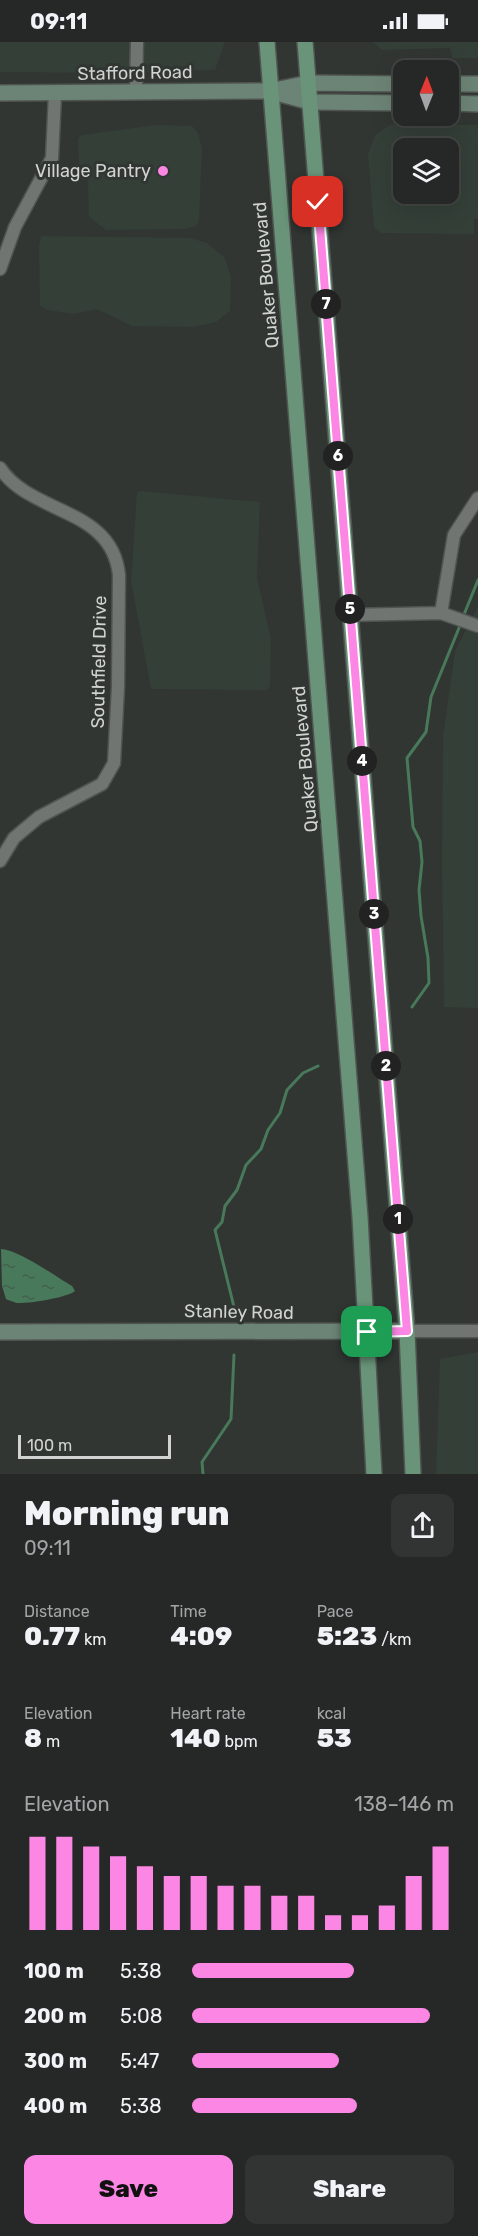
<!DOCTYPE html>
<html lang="en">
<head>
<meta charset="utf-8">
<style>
  body { margin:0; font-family:Rubik,sans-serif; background:#313432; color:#f1f3f6; height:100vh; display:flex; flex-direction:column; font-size:22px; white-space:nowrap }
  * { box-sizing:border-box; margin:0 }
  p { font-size:20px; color:#a3a6a7 }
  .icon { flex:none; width:33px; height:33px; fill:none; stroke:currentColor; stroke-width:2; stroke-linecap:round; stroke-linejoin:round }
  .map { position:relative; height:1432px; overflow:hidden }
  .details { display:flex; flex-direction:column; background:#252826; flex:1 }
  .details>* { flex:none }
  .needle { width:39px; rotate:1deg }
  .fabs { position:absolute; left:393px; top:18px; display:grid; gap:12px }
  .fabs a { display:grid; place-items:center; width:66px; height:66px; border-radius:12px; background:#252826; box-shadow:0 6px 24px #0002,0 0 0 2px #424443; font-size:30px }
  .scale { position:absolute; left:18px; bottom:15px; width:153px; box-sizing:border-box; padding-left:6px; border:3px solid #d0d3d1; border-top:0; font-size:16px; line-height:21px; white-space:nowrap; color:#d0d3d1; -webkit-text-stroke:4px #313633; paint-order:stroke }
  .pin { position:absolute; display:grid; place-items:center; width:51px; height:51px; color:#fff; margin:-26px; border-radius:12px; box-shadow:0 3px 9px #0006 }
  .km { position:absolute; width:30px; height:30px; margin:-15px; border-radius:50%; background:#222; color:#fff; font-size:16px; line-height:30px; text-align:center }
  .round { display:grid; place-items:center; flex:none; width:63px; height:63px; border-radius:12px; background:#313432 }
  .overview { display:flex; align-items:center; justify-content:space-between; height:102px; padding:0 24px }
  h1 { font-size:33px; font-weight:800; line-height:45px }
  .figures { display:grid; grid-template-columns:repeat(3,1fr); gap:9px; height:102px; padding:6px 24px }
  .figures div { display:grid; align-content:center }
  .figures b { font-size:26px; font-weight:800 }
  .figures small { font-size:16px; font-weight:400 }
  .figures p { font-size:16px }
  .chart { height:168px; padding:12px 24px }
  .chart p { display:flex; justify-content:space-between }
  .chart svg { width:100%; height:108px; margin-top:6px; stroke:#fc86e3; stroke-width:6 }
  .cta { display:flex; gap:12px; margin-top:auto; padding:12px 24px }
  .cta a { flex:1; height:69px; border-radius:12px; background:#fc86e3; color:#111; font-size:24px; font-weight:800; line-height:69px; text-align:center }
  .cta a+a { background:#313432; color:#f1f3f6 }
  ul { padding:0 24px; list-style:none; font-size:20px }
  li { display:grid; grid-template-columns:96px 72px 1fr; align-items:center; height:45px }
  li i { height:15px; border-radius:8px; background:#fc86e3 }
  .status { display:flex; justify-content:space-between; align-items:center; height:42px; padding:0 30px; background:#252826; direction:ltr }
  .status svg { height:16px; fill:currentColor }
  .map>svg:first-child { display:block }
</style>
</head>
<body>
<div class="status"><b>09:11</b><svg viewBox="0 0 49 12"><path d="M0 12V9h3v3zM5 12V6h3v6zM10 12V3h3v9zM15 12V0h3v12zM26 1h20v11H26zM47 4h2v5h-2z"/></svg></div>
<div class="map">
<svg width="478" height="1432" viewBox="0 0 478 1432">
  <defs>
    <pattern id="water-ripples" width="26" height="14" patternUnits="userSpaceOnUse" patternTransform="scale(1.5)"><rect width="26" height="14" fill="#48795a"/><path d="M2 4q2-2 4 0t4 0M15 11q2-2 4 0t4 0" fill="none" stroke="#445f4e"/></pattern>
  </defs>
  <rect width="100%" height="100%" fill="#313633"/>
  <path fill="#343f38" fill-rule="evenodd" d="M 0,0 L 225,0 L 215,28 L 125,31 L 0,30 Z
    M 373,0 L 478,0 L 478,16 L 452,16 L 450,6 L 382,8 Z
    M 156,83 L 192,84 L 198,91 L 202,106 L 199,178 L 196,184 L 185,187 L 106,188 L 89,175 L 88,136 L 79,125 L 78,96 L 82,93 Z
    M 390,83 L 478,83 L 478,177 L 474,177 L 474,192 L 382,191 L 374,185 L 368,112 L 376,92 ZM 404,106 L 448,106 L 448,152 L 404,152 Z
    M 41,194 L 190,196 L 207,201 L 225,216 L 231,235 L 230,269 L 216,280 L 194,285 L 132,284 L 97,267 L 75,272 L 47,268 L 40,264 L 39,205 Z
    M 141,449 L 260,460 L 257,536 L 271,597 L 270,644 L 267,648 L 151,647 L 131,539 L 137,450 Z
    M 478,565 L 478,966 L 444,965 L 442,822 L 443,695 L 455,609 Z
    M 478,1310 L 478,1432 L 436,1432 L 440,1317 Z"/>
  <path fill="url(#water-ripples)" d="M 1,1207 C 19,1208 55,1234 72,1244 L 75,1249 C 66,1256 27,1262 16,1261 C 14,1260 8,1258 6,1257 L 2,1244 Z"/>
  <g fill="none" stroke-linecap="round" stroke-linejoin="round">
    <path stroke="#48795a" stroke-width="3" d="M 463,575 L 478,538
      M 412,965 L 429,941 L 428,916 L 421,874 L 419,848 L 422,820 L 420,799 L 413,785 L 407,716 L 426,690 L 431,655 L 461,581
      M 234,1265 L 215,1188 L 222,1180 L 225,1164 L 237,1148 L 246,1123 L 261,1107 L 268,1088 L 280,1071 L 287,1048 L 303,1031 L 318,1024
      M 203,1432 L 202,1420 L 231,1377 L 234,1313"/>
    <g stroke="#505451" stroke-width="15">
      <path id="street" d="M 136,51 L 137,0
        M 0,227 L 15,185 L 52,116 L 55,52
        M 0,426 C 31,473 112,465 119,533 L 118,645 L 114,721 L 102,742 L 39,775 L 14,796 L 0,819
        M 441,571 L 478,584
        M 350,573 L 441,571 L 454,493 L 478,456
        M 407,1289 L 478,1289"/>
    </g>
    <g stroke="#505451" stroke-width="18">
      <path id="secondary" d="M 448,42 L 478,42
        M 273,50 L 310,60 L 404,61
        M 0,51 L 270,49 L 308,41 L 404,42
        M 448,61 L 478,62
        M 0,1290 L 407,1289"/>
    </g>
    <g stroke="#505451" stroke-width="18">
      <path id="primary" d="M 267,0 L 360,1175 L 374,1432
        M 305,0 L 407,1289 L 413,1432"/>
    </g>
    <use href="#street" stroke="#707572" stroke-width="12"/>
    <use href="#secondary" stroke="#6c8476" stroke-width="15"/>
    <use href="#primary" stroke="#699479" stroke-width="15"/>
  </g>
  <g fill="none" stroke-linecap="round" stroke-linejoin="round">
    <g stroke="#fff" stroke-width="12">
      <path id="route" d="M 318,160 L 407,1289 L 367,1290"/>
    </g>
    <use href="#route" stroke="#fc86e3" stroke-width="8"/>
  </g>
  <circle fill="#fc86e3" stroke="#313633" stroke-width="2" cx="163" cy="129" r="6"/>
  <g text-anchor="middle" stroke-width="6" stroke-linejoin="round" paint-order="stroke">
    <g font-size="18" fill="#d0d3d1" stroke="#313633">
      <text transform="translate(135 31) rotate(-1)" y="6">Stafford Road</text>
      <text transform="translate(266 233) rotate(-95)" y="6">Quaker Boulevard</text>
      <text transform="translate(99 620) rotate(-89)" y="6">Southfield Drive</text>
      <text transform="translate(305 717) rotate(-95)" y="6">Quaker Boulevard</text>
      <text transform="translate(239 1270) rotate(1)" y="6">Stanley Road</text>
    </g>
    <g font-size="18" fill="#d0d3d1" stroke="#313633" text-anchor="end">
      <text x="151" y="135">Village Pantry</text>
    </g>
  </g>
</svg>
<div class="fabs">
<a><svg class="needle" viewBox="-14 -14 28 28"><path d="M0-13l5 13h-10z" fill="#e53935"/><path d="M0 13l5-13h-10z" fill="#a3a6a7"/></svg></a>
<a><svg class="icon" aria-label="layers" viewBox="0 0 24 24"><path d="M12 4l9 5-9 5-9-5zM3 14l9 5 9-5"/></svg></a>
</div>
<div class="scale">100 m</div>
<div class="pin" style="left:367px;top:1290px;background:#1e9e55"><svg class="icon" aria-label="arrive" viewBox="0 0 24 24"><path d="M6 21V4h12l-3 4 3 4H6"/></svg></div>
<div class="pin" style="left:318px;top:160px;background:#d93025"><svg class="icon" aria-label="check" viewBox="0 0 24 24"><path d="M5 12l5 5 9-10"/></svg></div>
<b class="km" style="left:398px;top:1177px">1</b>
<b class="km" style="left:386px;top:1024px">2</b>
<b class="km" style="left:374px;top:872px">3</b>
<b class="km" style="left:362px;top:719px">4</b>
<b class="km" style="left:350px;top:567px">5</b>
<b class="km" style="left:338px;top:414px">6</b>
<b class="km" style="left:326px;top:262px">7</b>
</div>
<section class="details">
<div class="overview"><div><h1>Morning run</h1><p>09:11</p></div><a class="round"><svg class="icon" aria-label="share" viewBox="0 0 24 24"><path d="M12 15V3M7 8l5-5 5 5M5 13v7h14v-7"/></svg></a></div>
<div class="figures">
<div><p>Distance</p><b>0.77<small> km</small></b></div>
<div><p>Time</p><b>4:09</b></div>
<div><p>Pace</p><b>5:23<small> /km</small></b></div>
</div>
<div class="figures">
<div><p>Elevation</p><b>8<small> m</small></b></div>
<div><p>Heart rate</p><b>140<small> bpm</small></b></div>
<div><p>kcal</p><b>53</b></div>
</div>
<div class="chart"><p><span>Elevation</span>138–146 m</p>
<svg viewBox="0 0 160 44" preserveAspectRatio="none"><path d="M5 44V6M15 44V6M25 44V10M35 44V14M45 44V18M55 44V22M65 44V22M75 44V26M85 44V26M95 44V30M105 44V30M115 44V38M125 44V38M135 44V34M145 44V22M155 44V10"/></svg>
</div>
<ul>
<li><b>100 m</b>5:38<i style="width:62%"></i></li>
<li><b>200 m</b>5:08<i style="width:91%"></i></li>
<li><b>300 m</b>5:47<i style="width:56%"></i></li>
<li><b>400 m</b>5:38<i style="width:63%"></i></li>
</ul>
<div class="cta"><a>Save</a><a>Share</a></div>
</section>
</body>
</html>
